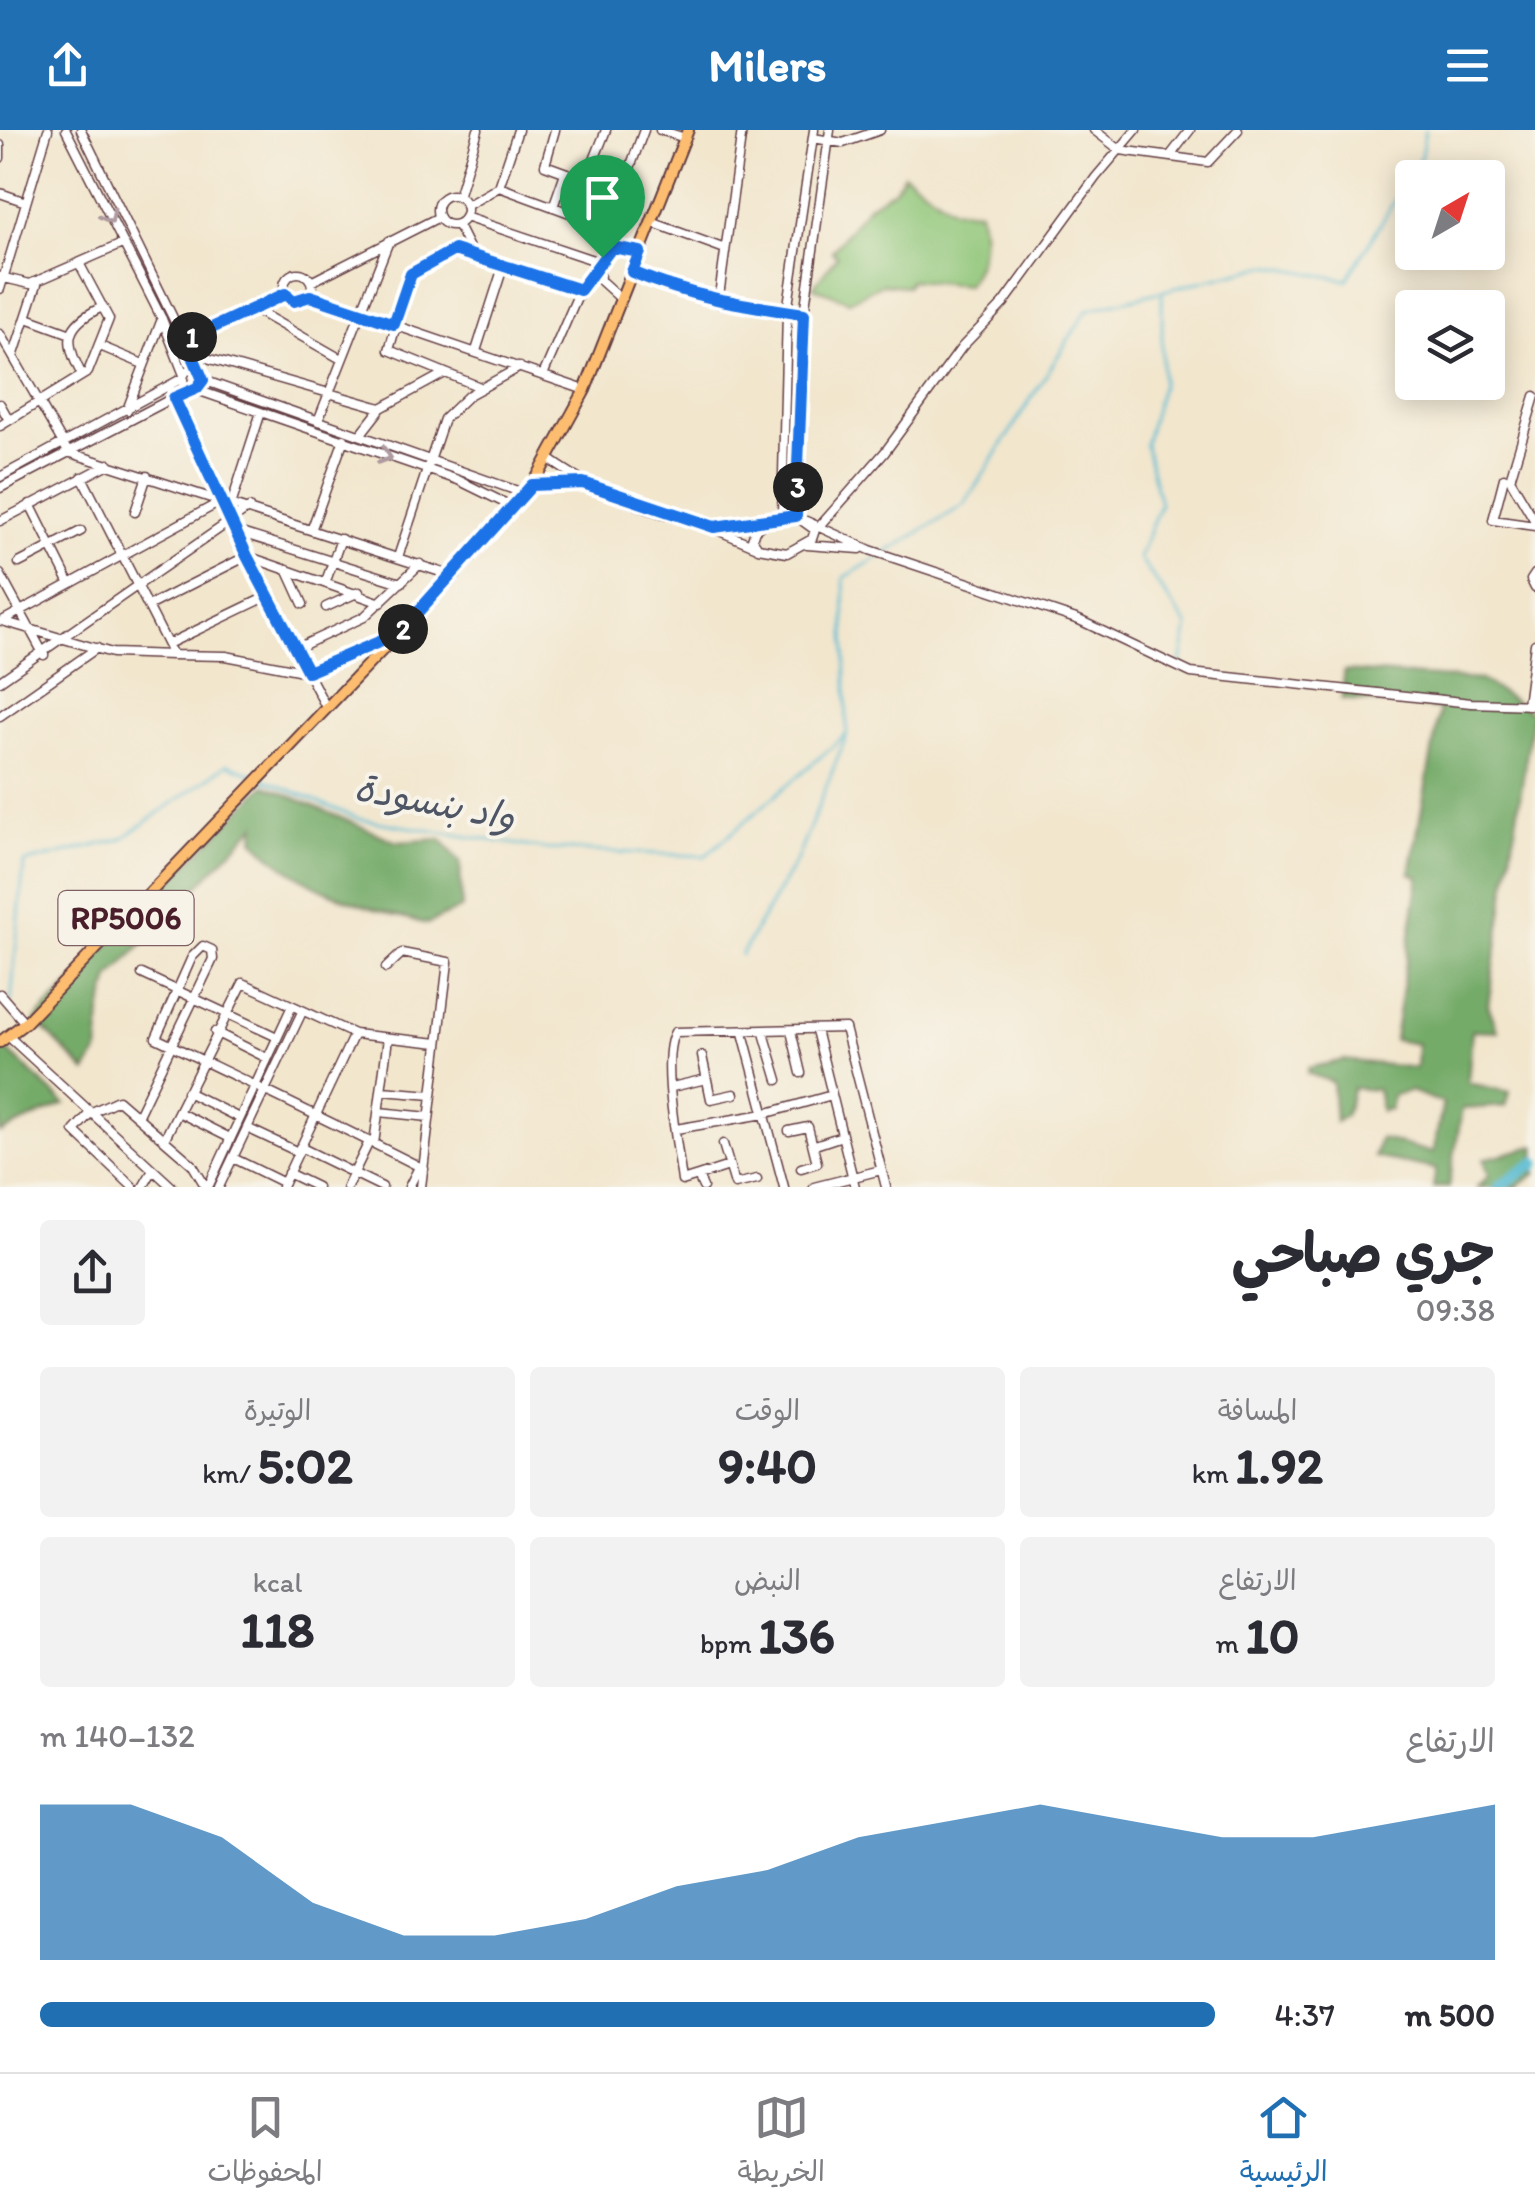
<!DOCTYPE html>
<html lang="ar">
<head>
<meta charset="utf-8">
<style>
  body { margin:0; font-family:Itim,"Playpen Sans Arabic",sans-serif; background:#f2f2f3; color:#2b2b33; direction:rtl; height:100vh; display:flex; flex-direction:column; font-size:38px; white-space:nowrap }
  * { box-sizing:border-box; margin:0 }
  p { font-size:32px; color:#7c7c81 }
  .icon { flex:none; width:55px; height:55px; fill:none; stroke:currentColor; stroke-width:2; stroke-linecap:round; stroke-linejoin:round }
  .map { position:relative; height:1057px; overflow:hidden; direction:ltr }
  .side { display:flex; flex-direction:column; background:#fff; flex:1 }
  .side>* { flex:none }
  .needle { width:65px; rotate:39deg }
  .controls { position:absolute; left:1395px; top:30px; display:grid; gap:20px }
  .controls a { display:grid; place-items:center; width:110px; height:110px; border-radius:10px; background:#fff; box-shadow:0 5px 25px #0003; font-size:50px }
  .pin { position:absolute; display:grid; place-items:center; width:85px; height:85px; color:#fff; margin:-102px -42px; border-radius:50% 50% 50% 0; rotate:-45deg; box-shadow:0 0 10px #0007 }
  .pin .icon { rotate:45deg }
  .km { position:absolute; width:50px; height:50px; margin:-25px; border-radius:50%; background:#222; color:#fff; font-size:28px; line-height:50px; text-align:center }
  .round { display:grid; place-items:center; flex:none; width:105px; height:105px; border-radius:10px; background:#f2f2f3 }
  .head { display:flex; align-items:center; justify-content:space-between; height:170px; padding:0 40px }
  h1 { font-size:55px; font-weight:700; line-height:75px }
  .figures { display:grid; grid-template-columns:repeat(3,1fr); gap:15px; height:170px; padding:10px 40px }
  .figures div { display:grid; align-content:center; border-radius:10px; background:#f2f2f3; text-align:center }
  .figures b { font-size:50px; font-weight:700 }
  .figures small { font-size:28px; font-weight:400 }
  .figures p { font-size:28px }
  .chart { height:280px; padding:20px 40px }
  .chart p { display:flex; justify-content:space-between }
  .chart svg { width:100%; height:180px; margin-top:10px; fill:#1f6fb2; opacity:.7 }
  ul { padding:0 40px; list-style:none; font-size:32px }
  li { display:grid; grid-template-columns:160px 120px 1fr; align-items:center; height:75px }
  li i { height:25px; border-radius:12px; background:#1f6fb2 }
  header { display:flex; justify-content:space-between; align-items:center; height:130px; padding:0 40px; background:#1f6fb2; color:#fff; font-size:45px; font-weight:700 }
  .menu { display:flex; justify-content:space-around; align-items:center; height:140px; border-top:2px solid #e1e1e2; background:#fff; font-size:28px; color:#7c7c81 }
  .menu a { display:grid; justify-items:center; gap:5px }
  .menu .active { color:#1f6fb2 }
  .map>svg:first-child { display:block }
</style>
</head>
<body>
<header><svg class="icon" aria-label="menu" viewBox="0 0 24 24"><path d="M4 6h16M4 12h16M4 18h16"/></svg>Milers<svg class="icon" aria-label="share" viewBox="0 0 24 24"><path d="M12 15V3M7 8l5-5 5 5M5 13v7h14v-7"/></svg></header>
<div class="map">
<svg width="1535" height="1057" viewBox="0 0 1535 1057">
  <rect width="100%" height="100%" fill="#f7f3e8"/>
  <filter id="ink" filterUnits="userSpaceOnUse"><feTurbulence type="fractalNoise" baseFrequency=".01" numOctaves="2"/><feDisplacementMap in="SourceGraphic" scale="20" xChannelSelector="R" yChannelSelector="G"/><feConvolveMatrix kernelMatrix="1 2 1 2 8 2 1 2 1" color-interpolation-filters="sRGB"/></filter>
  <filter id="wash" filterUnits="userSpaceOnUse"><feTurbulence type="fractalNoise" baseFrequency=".0048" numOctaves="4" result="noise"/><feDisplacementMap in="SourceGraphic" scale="40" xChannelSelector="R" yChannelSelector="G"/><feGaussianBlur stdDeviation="2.25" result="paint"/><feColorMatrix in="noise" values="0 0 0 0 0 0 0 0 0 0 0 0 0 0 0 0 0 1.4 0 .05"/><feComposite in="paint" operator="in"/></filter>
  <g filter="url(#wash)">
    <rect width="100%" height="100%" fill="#f2e6cd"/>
    <path fill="#90c679" stroke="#6d7252" stroke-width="2.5" d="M 904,44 L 953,79 L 979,81 C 986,112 983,128 967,155 L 910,150 L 907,156 L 882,154 L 849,171 L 813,157 L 837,126 L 832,121 L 836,116 L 869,75 L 894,59 Z"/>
    <path fill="#74ab69" stroke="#5f654a" stroke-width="2.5" d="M 1344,541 L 1481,550 L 1533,583 L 1488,875 L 1498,901 L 1472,900 L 1468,953 L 1510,962 L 1506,976 L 1462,979 L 1449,1057 L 1433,1057 L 1436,1039 L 1374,1027 L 1380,1008 L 1433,1023 L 1443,973 L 1410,961 L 1393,965 L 1390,979 L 1381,981 L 1377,960 L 1353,958 L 1345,986 L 1335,992 L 1332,952 L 1307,943 L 1308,938 L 1344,930 L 1416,938 L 1417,914 L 1394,910 L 1419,747 L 1410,743 L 1440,579 L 1342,569 Z
      M 265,655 L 397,712 L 441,709 L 460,732 L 462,778 L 427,794 C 365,777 298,760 254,709 L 256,695 L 110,848 L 101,882 L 98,923 L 86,942 L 35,890 Z
      M 6,919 L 65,974 L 0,1003 L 0,923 Z
      M 1535,1016 L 1535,1044 L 1517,1057 L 1477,1057 L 1489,1046 L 1484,1029 Z"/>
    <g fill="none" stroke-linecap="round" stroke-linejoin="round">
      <path stroke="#54bad2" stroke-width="2.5" d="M 1162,161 L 1162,253 L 1145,314 L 1160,374 L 1139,428 L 1188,496 L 1181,533
        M 887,422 L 964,375 L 1087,180 L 1268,135 L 1347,150 L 1421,26 L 1425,0
        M 264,649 L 359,689 L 545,719 L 705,726 L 847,604 L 844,448 L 880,426
        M 741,825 L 798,727 L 846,607
        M 11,872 L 24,733 L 122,709 L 228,634 L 257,646"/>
      <path stroke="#54bad2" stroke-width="12" d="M 1499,1057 L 1535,1033"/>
    </g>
  </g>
  <g filter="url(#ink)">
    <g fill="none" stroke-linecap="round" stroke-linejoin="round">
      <g stroke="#633d43" stroke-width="11">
        <path id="minor" d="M 66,0 L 162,189 L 184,245
          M 81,0 L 199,241
          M 555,0 L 545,35 L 586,50 L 606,0
          M 660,0 L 685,8
          M 1094,0 L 1120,20 L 1208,32 L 1238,0
          M 813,8 L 843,13 L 880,0
          M 0,15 L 0,28
          M 1170,26 L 1190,0
          M 499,57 L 608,97
          M 0,63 L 26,72
          M437 80a15 15 0 1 1 30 0a15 15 0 1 1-30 0Z
          M 458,67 L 478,0
          M 466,76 L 499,57 L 518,0
          M 553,77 L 565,43
          M 465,87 L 599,132
          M 651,92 L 725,119
          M 457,94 L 472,124
          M 609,119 L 608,97 L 644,0
          M 632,142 L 718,173 L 804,184
          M284 157a14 14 0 1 1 28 0a14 14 0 1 1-28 0Z
          M 0,147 L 30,154 L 122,114
          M 311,152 L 439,87
          M 0,159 L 48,0
          M 309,166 L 585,260
          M 621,169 L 600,150 L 599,132 L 615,116 L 640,122
          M 718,173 L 742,0
          M 254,179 L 341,229
          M 27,188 L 71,204
          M 0,204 L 68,322 L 453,446
          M 186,210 L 285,164
          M 100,216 L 143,234
          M 476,221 L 504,134
          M 14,224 L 38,151
          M 193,224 L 381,278 L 445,243
          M183 249a10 10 0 1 1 20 0a10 10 0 1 1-20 0Z
          M 82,245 C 63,210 65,195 102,177
          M 543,245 L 580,160 L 597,142
          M 203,250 L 526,364
          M 169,257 L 247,426 L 327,579
          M 480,257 L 389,220 L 411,144 L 459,120 L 580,160
          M 194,259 L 458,350 L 515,378
          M 0,274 L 9,290
          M 127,280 L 162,189
          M 318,291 L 389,111
          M 0,296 L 88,242 L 109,189 L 79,133
          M 360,305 L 381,278
          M 549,329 C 600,366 697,406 760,394
          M 0,347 L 183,248
          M 82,347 L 173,525 L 226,526 L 308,542 L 394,505
          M 1504,348 L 1493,390 L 1535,396
          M 1510,349 L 1535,266
          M 1510,349 L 1535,391
          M 533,355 L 583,353
          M 0,358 L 190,259
          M 232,372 L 261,282
          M 30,374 L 70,454
          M 135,382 L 147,346
          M 782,385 L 787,182 L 814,0
          M 774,386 L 797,387 L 815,400 L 812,409 L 787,423 L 758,418 L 752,409 L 755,400 Z
          M 797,387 L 804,184 L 830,0
          M 0,391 L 109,334
          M 806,391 L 870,420 L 1079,490 L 1191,543 L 1471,573 L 1535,575
          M 820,396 L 885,322 L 962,217 L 1004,173 L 1096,47 L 1136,0
          M 312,398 L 344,309
          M 717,400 L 755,416
          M 238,402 L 401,453
          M 807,415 L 860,419
          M 398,427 L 444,289 L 469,265 L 520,237
          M 19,433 L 81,401
          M 287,439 L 303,474
          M 0,444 L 44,525
          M 1535,444 L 1531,450 L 1535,458
          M 326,451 L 341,409
          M 148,476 L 247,426 L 381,473
          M 326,477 L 359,462
          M 2,491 L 222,371
          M 2,491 L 112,523 L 173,525
          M 168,514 L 268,466
          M 297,518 L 364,487 L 420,434
          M 0,551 L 249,378
          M 1527,575 L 1535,514
          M 0,586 L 97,518
          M 386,838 L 402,823 L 448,832 L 421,1057
          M 142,844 L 277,907
          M 0,864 L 25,893
          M 816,900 L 855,1057
          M 791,901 L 801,943
          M 215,902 L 267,928
          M 743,903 L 784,1057
          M 764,903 L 778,950
          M 8,906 L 172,1057
          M 702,926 L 711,969 L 734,964
          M 672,957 L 706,949
          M 382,961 L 432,965
          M 187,962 L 239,988
          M 178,982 L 230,1008
          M 379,982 L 429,987
          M 138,985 L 213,829 L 212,820 L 203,816 L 192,827 L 156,908 C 245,951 336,994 424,1039
          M 247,998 L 298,1022
          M 676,999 L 764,984 L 832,965
          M 789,1001 L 808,997 L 817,1033 L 801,1038
          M 165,1008 L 243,853 L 354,904 L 438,913
          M 374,1014 L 388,908
          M 723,1014 L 735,1054 L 757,1049
          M 815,1015 L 842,1006
          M 300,1017 L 382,1057
          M 233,1028 L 284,1053
          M 288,1043 L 317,1057
          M 698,1046 L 729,1036
          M 209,1055 L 292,876
          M 133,1057 L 74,1001 L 90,983 L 118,970 L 192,1034 L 204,1054
          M 143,1057 L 153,1040
          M 219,1057 L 302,882
          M 282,1057 L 354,904
          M 347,1057 L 369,1012
          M 409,1057 L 419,1037
          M 703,1057 L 698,1046 L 682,1051 C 678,1018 660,928 675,902 L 845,898 L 886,1057
          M 814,1057 L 881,1040"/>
      </g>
      <g stroke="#633d43" stroke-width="14">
        <path id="major" d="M 0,912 L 25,893 L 453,446 L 533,355 L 585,260 L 688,0"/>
      </g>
      <use href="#minor" stroke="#fff" stroke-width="8"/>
      <use href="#major" stroke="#fcbd6f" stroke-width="10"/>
    </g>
    <defs><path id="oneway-chevron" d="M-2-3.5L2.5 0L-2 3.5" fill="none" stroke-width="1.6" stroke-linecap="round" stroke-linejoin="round" transform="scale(2.5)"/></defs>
    <g stroke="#ae9aa0">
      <use href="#oneway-chevron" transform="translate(109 87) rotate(63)"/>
      <use href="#oneway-chevron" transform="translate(385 326) rotate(18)"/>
    </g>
  </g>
  <g fill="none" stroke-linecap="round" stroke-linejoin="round" filter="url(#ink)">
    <g stroke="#fff" stroke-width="20">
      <path id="route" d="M 612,117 L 640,122 L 632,142 C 695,168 737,174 804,184 L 796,386 L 714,397 L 583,353 L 532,355 L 398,504 L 308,542 L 247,426 L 174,268 L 197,258 L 203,250 L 186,210 L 285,164 L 294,171 L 310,166 L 394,194 L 411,144 L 454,120 L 580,160 Z"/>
    </g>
    <use href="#route" stroke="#1a73e8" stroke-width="12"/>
  </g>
  <g text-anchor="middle" stroke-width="8" stroke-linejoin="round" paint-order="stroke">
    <rect fill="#f7f3e8" stroke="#7e5f64" stroke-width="2.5" x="58.5" y="761" width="135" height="54" rx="8"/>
    <g font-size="32" font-weight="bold" fill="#4a1f2b">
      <text x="126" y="799">RP5006</text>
    </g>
    <g font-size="38" font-style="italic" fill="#4e5565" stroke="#f7f3e8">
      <text transform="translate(435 672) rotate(11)" y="13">واد بنسودة</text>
    </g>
  </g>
</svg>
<div class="controls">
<a><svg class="needle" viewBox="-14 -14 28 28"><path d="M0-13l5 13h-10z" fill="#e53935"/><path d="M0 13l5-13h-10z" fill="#7c7c81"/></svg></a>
<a><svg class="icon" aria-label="layers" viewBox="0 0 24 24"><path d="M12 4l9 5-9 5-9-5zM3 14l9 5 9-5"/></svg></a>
</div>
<div class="pin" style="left:602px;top:127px;background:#1e9e55"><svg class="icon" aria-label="arrive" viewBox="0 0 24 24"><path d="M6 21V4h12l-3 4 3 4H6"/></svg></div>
<b class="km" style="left:192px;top:207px">1</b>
<b class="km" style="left:403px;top:499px">2</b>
<b class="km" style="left:798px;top:357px">3</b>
</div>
<section class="side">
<div class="head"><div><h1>جري صباحي</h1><p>09:38</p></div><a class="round"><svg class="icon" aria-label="share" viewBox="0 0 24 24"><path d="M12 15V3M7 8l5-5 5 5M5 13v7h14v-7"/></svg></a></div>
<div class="figures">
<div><p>المسافة</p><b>1.92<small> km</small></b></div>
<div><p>الوقت</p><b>9:40</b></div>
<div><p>الوتيرة</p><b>5:02<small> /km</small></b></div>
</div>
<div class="figures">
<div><p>الارتفاع</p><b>10<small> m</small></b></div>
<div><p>النبض</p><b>136<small> bpm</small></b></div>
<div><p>kcal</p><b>118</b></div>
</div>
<div class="chart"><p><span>الارتفاع</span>132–140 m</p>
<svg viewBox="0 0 160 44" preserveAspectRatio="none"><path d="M0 44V6L10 6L20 14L30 30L40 38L50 38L60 34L70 26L80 22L90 14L100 10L110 6L120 10L130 14L140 14L150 10L160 6V44z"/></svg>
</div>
<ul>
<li><b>500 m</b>4:37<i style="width:100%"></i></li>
</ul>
</section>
<nav class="menu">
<a class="active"><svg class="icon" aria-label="home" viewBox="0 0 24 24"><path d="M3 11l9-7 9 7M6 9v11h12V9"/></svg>الرئيسية</a>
<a><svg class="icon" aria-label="map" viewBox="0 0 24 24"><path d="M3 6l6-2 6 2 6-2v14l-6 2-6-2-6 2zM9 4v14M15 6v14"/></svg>الخريطة</a>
<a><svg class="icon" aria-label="saved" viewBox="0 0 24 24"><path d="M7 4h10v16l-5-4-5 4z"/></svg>المحفوظات</a>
</nav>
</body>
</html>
